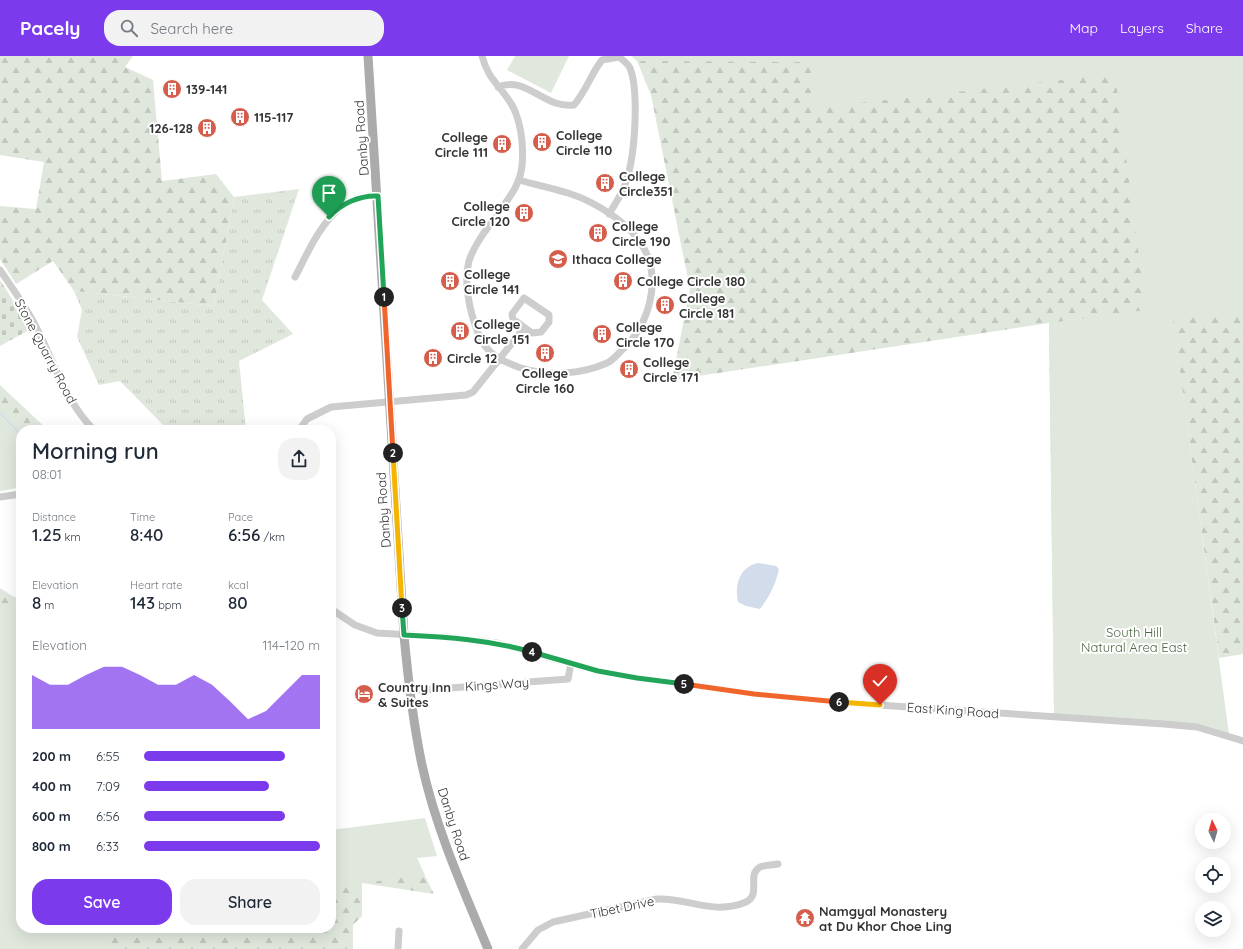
<!DOCTYPE html>
<html lang="en">
<head>
<meta charset="utf-8">
<style>
  body { margin:0; font-family:Quicksand,sans-serif; background:#f2f2f3; color:#1f2937; height:100vh; display:flex; flex-direction:column; font-size:15px; white-space:nowrap }
  * { box-sizing:border-box; margin:0 }
  p { font-size:13px; color:#747a83 }
  .icon { flex:none; width:22px; height:22px; fill:none; stroke:currentColor; stroke-width:2; stroke-linecap:round; stroke-linejoin:round }
  .map { position:relative; flex:1; overflow:hidden }
  .sheet { position:absolute; left:16px; top:369px; width:320px; height:508px; display:flex; flex-direction:column; background:#fff; border-radius:16px; box-shadow:0 4px 16px #0002 }
  .sheet>* { flex:none }
  .needle { width:26px; rotate:355deg }
  .tools { position:absolute; left:1195px; top:757px; display:grid; gap:8px }
  .tools a { display:grid; place-items:center; width:36px; height:36px; border-radius:50%; background:#fff; box-shadow:0 4px 16px #0002; font-size:20px }
  .pin { position:absolute; display:grid; place-items:center; width:34px; height:34px; color:#fff; margin:-41px -17px; border-radius:50% 50% 50% 0; rotate:-45deg; box-shadow:0 0 4px #0007 }
  .pin .icon { rotate:45deg }
  .km { position:absolute; width:20px; height:20px; margin:-10px; border-radius:50%; background:#222; color:#fff; font-size:11px; line-height:20px; text-align:center }
  .round { display:grid; place-items:center; flex:none; width:42px; height:42px; border-radius:16px; background:#f2f2f3 }
  .head { display:flex; align-items:center; justify-content:space-between; height:68px; padding:0 16px }
  h1 { font-size:22px; font-weight:600; line-height:30px }
  .stats { display:grid; grid-template-columns:repeat(3,1fr); gap:6px; height:68px; padding:4px 16px }
  .stats div { display:grid; align-content:center }
  .stats b { font-size:17px; font-weight:600 }
  .stats small { font-size:11px; font-weight:400 }
  .stats p { font-size:11px }
  .chart { height:112px; padding:8px 16px }
  .chart p { display:flex; justify-content:space-between }
  .chart svg { width:100%; height:72px; margin-top:4px; fill:#7c3aed; opacity:.7 }
  .cta { display:flex; gap:8px; margin-top:auto; padding:8px 16px }
  .cta a { flex:1; height:46px; border-radius:16px; background:#7c3aed; color:#fff; font-size:16px; font-weight:600; line-height:46px; text-align:center }
  .cta a+a { background:#f2f2f3; color:#1f2937 }
  ul { padding:0 16px; list-style:none; font-size:13px }
  li { display:grid; grid-template-columns:64px 48px 1fr; align-items:center; height:30px }
  li i { height:10px; border-radius:5px; background:#7c3aed }
  header { display:flex; align-items:center; gap:24px; box-sizing:border-box; height:56px; padding:0 20px; background:#7c3aed; color:#fff }
  header strong { font-size:19px }
  nav { display:flex; gap:22px; margin-inline-start:auto; font-size:14px }
  .search { width:280px; height:36px; background:#f2f2f3; display:flex; align-items:center; gap:10px; box-sizing:border-box; padding:0 14px; border-radius:16px; color:#747a83; font-size:15px }
  .map>svg:first-child { display:block }
</style>
</head>
<body>
<header>
<strong>Pacely</strong>
<div class="search"><svg class="icon" aria-label="search" viewBox="0 0 24 24"><circle cx="10" cy="10" r="6"/><path d="M15 15l6 6"/></svg>Search here</div>
<nav><a>Map</a><a>Layers</a><a>Share</a></nav>
</header>
<div class="map">
<svg width="1243" height="893" viewBox="0 0 1243 893">
  <defs>
    <pattern id="grass-tufts" width="24" height="20" patternUnits="userSpaceOnUse"><rect width="24" height="20" fill="#e0e8dd"/><path d="M3 7l-1-3M5 7V3M7 7l1-3M15 17l-1-3M17 17v-4M19 17l1-3" fill="none" stroke="#c1c7be"/></pattern>
    <pattern id="forest-firs" width="22" height="20" patternUnits="userSpaceOnUse"><rect width="22" height="20" fill="#e0e8dd"/><path d="M5 1l3.5 6h-7zM16 11l3.5 6h-7z" fill="#c1c7be"/></pattern>
    <pattern id="cemetery-stones" width="16" height="16" patternUnits="userSpaceOnUse"><rect width="16" height="16" fill="#e0e8dd"/><path d="M2 7V4a2 2 0 0 1 4 0v3zM10 15v-3a2 2 0 0 1 4 0v3z" fill="#c1c7be"/></pattern>
  </defs>
  <rect width="100%" height="100%" fill="#fff"/>
  <path fill="url(#grass-tufts)" d="M 299,133 L 262,244 L 293,278 L 239,305 L 246,374 L 157,374 L 164,370 L 120,325 L 99,329 L 77,281 L 82,254 L 74,235 L 214,250 L 234,141 Z"/>
  <path fill="url(#forest-firs)" d="M 0,0 L 133,0 L 125,11 L 153,24 L 162,125 L 216,118 L 234,141 L 214,250 L 74,235 L 53,205 L 16,228 L 0,203 L 0,150 L 36,153 L 44,106 L 0,99 Z
    M 632,0 L 1118,0 L 1167,261 L 1054,655 L 1049,267 L 672,324 L 690,233 L 651,39 L 637,5 Z
    M 1243,32 L 1243,598 L 1219,602 L 1145,63 Z
    M 0,329 L 48,374 L 21,374 L 21,431 L 0,435 Z
    M 0,532 L 14,541 L 21,540 L 21,872 L 331,872 L 331,788 L 416,802 L 434,838 L 362,827 L 362,860 L 353,869 L 353,893 L 0,893 Z"/>
  <path fill="url(#cemetery-stones)" d="M 0,224 L 31,273 L 0,290 Z"/>
  <path fill="#e0e8dd" d="M 515,0 L 569,0 L 551,37 L 507,14 Z
    M 632,0 L 1243,0 L 1243,256 L 1173,264 L 1229,678 L 1194,670 L 1054,660 L 1049,267 L 1146,254 L 1115,18 L 815,52 L 810,6 L 637,5 Z
    M 0,347 L 29,374 L 21,374 L 21,431 L 0,435 Z
    M 21,546 L 21,872 L 91,872 L 110,893 L 0,893 L 0,548 Z
    M 425,762 L 437,800 L 417,802 L 425,819 L 331,831 L 331,774 Z"/>
  <path fill="#d2dceb" d="M 759,507 L 776,510 L 779,513 C 776,528 769,541 760,553 L 746,550 L 738,546 C 734,528 740,510 759,507 Z"/>
  <g fill="none" stroke-linecap="round" stroke-linejoin="round">
    <path stroke="#d2dceb" stroke-width="1.5" d="M 0,357 L 21,379"/>
    <path stroke="#cdcdcd" stroke-width="7" d="M 482,0 C 487,20 497,27 508,43 C 521,60 524,89 522,110 C 520,127 512,138 502,152 C 491,168 475,186 469,205 C 463,227 470,256 478,277 C 486,298 501,305 521,312 C 549,320 580,319 607,307 C 612,305 617,299 621,295 C 649,270 663,223 642,189 C 630,170 611,157 592,147 C 570,135 543,131 519,124
      M 498,31 C 526,19 544,53 574,49 C 586,35 591,18 602,4 L 619,1 C 623,4 628,8 630,12 C 639,35 635,95 628,119 C 625,133 617,145 609,158
      M 0,214 C 11,230 23,247 33,265 C 53,302 64,344 94,374
      M 295,221 C 313,187 332,137 378,140
      M 524,242 L 549,259 L 549,266 L 541,276 L 532,277 L 513,263 L 512,258 Z
      M 299,374 L 307,363 L 331,351 L 466,339 L 473,336 L 524,272
      M 0,441 L 21,438
      M 331,553 L 355,569 L 377,577 L 446,581 L 497,587 L 598,615 L 637,622 L 754,638 L 848,647 L 1164,668 L 1197,671 L 1243,685
      M 410,635 L 568,623 L 571,607
      M 398,893 L 399,875
      M 522,893 L 538,874 L 553,866 L 657,843 C 686,841 713,860 746,846 C 762,838 746,819 760,811 C 765,809 772,809 778,808"/>
    <path stroke="#ababab" stroke-width="9" d="M 368,0 L 404,579 C 408,623 413,666 422,709 C 436,773 463,833 488,893"/>
  </g>
  <g fill="none" stroke-linecap="round" stroke-linejoin="round">
    <g stroke="#fff" stroke-width="8">
      <path id="split-1" d="M 329,161 C 341,148 359,139 378,140 L 384,241"/>
    </g>
    <g stroke="#fff" stroke-width="8">
      <path id="split-2" d="M 384,241 L 393,397"/>
    </g>
    <g stroke="#fff" stroke-width="8">
      <path id="split-3" d="M 393,397 L 402,552"/>
    </g>
    <g stroke="#fff" stroke-width="8">
      <path id="split-4" d="M 402,552 L 404,579 C 447,581 490,584 532,596"/>
    </g>
    <g stroke="#fff" stroke-width="8">
      <path id="split-5" d="M 532,596 L 598,615 L 637,622 L 684,628"/>
    </g>
    <g stroke="#fff" stroke-width="8">
      <path id="split-6" d="M 684,628 L 754,638 L 839,646"/>
    </g>
    <g stroke="#fff" stroke-width="8">
      <path id="split-7" d="M 839,646 L 880,649"/>
    </g>
    <use href="#split-1" stroke="#22a559" stroke-width="5"/>
    <use href="#split-2" stroke="#f0652b" stroke-width="5"/>
    <use href="#split-3" stroke="#f5b400" stroke-width="5"/>
    <use href="#split-4" stroke="#22a559" stroke-width="5"/>
    <use href="#split-5" stroke="#22a559" stroke-width="5"/>
    <use href="#split-6" stroke="#f0652b" stroke-width="5"/>
    <use href="#split-7" stroke="#f5b400" stroke-width="5"/>
  </g>
  <defs>
    <g id="building-disc" transform="scale(1)"><circle r="9.5" fill="#d45e4b" stroke="#fff"/><path d="M-4-6H4V6H1V3H-1V6H-4ZM-2.5-4.3h1.7v1.8h-1.7ZM.8-4.3h1.7v1.8H.8ZM-2.5-1h1.7V.8h-1.7ZM.8-1h1.7V.8H.8Z" fill="#fff"/></g>
    <g id="university-disc" transform="scale(1)"><circle r="9.5" fill="#d45e4b" stroke="#fff"/><path d="M0-5L7-2L0 1L-7-2ZM-4 1L0 2.5L4 1V4Q0 6-4 4Z" fill="#fff"/></g>
    <g id="hotel-disc" transform="scale(1)"><circle r="9.5" fill="#d45e4b" stroke="#fff"/><path d="M-6-4.5h1.5V1H6V5H4.5V3h-9V5H-6ZM-4 0a1.8 1.8 0 1 1 3.6 0ZM.5 0V-2.5h3Q6-2.5 6 0Z" fill="#fff"/></g>
    <g id="temple-disc" transform="scale(1)"><circle r="9.5" fill="#d45e4b" stroke="#fff"/><path d="M0-6L5-2H3V0L6.5 2.5H4V6H1.5V3h-3V6H-4V2.5H-6.5L-3 0V-2H-5Z" fill="#fff"/></g>
  </defs>
  <g fill-rule="evenodd">
    <use href="#building-disc" x="172" y="33"/>
    <use href="#building-disc" x="240" y="61"/>
    <use href="#building-disc" x="207" y="72"/>
    <use href="#building-disc" x="542" y="86"/>
    <use href="#building-disc" x="502" y="88"/>
    <use href="#building-disc" x="605" y="127"/>
    <use href="#building-disc" x="524" y="157"/>
    <use href="#building-disc" x="598" y="177"/>
    <use href="#university-disc" x="558" y="203"/>
    <use href="#building-disc" x="450" y="225"/>
    <use href="#building-disc" x="623" y="225"/>
    <use href="#building-disc" x="665" y="249"/>
    <use href="#building-disc" x="460" y="275"/>
    <use href="#building-disc" x="602" y="278"/>
    <use href="#building-disc" x="545" y="297"/>
    <use href="#building-disc" x="433" y="302"/>
    <use href="#building-disc" x="629" y="313"/>
    <use href="#hotel-disc" x="364" y="638"/>
    <use href="#temple-disc" x="805" y="862"/>
  </g>
  <g text-anchor="middle" stroke-width="4" stroke-linejoin="round" paint-order="stroke">
    <g font-size="13" font-weight="bold" fill="#333" stroke="#fff" text-anchor="start">
      <text x="186" y="38">139-141</text>
      <text x="254" y="66">115-117</text>
      <text x="193" y="77" text-anchor="end">126-128</text>
      <text x="556" y="84">College<tspan x="556" dy="15">Circle 110</tspan></text>
      <text x="488" y="86" text-anchor="end">College<tspan x="488" dy="15">Circle 111</tspan></text>
      <text x="619" y="125">College<tspan x="619" dy="15">Circle351</tspan></text>
      <text x="510" y="155" text-anchor="end">College<tspan x="510" dy="15">Circle 120</tspan></text>
      <text x="612" y="175">College<tspan x="612" dy="15">Circle 190</tspan></text>
      <text x="572" y="208">Ithaca College</text>
      <text x="464" y="223">College<tspan x="464" dy="15">Circle 141</tspan></text>
      <text x="637" y="230">College Circle 180</text>
      <text x="679" y="247">College<tspan x="679" dy="15">Circle 181</tspan></text>
      <text x="474" y="273">College<tspan x="474" dy="15">Circle 151</tspan></text>
      <text x="616" y="276">College<tspan x="616" dy="15">Circle 170</tspan></text>
      <text x="447" y="307">Circle 12</text>
      <text x="643" y="311">College<tspan x="643" dy="15">Circle 171</tspan></text>
      <text x="545" y="322" text-anchor="middle">College<tspan x="545" dy="15">Circle 160</tspan></text>
      <text x="378" y="636">Country Inn<tspan x="378" dy="15">&amp; Suites</tspan></text>
      <text x="819" y="860">Namgyal Monastery<tspan x="819" dy="15">at Du Khor Choe Ling</tspan></text>
    </g>
    <g font-size="13" fill="#333" stroke="#fff">
      <text transform="translate(361 82) rotate(-94)" y="5">Danby Road</text>
      <text transform="translate(46 295) rotate(62)" y="5">Stone Quarry Road</text>
      <text transform="translate(383 454) rotate(-94)" y="5">Danby Road</text>
      <text transform="translate(497 628) rotate(-4)" y="5">Kings Way</text>
      <text transform="translate(953 654) rotate(4)" y="5">East King Road</text>
      <text transform="translate(454 768) rotate(72)" y="5">Danby Road</text>
      <text transform="translate(622 851) rotate(-12)" y="5">Tibet Drive</text>
    </g>
    <g font-size="13" fill="#4e6a44" stroke="#fff">
      <text x="1134" y="581">South Hill<tspan x="1134" dy="15">Natural Area East</tspan></text>
    </g>
  </g>
</svg>
<div class="tools">
<a><svg class="needle" viewBox="-14 -14 28 28"><path d="M0-13l5 13h-10z" fill="#e53935"/><path d="M0 13l5-13h-10z" fill="#747a83"/></svg></a>
<a><svg class="icon" aria-label="locate" viewBox="0 0 24 24"><circle cx="12" cy="12" r="6"/><path d="M12 2v4M12 18v4M2 12h4M18 12h4"/></svg></a>
<a><svg class="icon" aria-label="layers" viewBox="0 0 24 24"><path d="M12 4l9 5-9 5-9-5zM3 14l9 5 9-5"/></svg></a>
</div>
<div class="pin" style="left:329px;top:161px;background:#1e9e55"><svg class="icon" aria-label="arrive" viewBox="0 0 24 24"><path d="M6 21V4h12l-3 4 3 4H6"/></svg></div>
<div class="pin" style="left:880px;top:649px;background:#d93025"><svg class="icon" aria-label="check" viewBox="0 0 24 24"><path d="M5 12l5 5 9-10"/></svg></div>
<b class="km" style="left:384px;top:241px">1</b>
<b class="km" style="left:393px;top:397px">2</b>
<b class="km" style="left:402px;top:552px">3</b>
<b class="km" style="left:532px;top:596px">4</b>
<b class="km" style="left:684px;top:628px">5</b>
<b class="km" style="left:839px;top:646px">6</b>
<section class="sheet">
<div class="head"><div><h1>Morning run</h1><p>08:01</p></div><a class="round"><svg class="icon" aria-label="share" viewBox="0 0 24 24"><path d="M12 15V3M7 8l5-5 5 5M5 13v7h14v-7"/></svg></a></div>
<div class="stats">
<div><p>Distance</p><b>1.25<small> km</small></b></div>
<div><p>Time</p><b>8:40</b></div>
<div><p>Pace</p><b>6:56<small> /km</small></b></div>
</div>
<div class="stats">
<div><p>Elevation</p><b>8<small> m</small></b></div>
<div><p>Heart rate</p><b>143<small> bpm</small></b></div>
<div><p>kcal</p><b>80</b></div>
</div>
<div class="chart"><p><span>Elevation</span>114–120 m</p>
<svg viewBox="0 0 160 44" preserveAspectRatio="none"><path d="M0 44V11L10 17L20 17L30 11L40 6L50 6L60 11L70 17L80 17L90 11L100 17L110 27L120 38L130 33L140 22L150 11L160 11V44z"/></svg>
</div>
<ul>
<li><b>200 m</b>6:55<i style="width:80%"></i></li>
<li><b>400 m</b>7:09<i style="width:71%"></i></li>
<li><b>600 m</b>6:56<i style="width:80%"></i></li>
<li><b>800 m</b>6:33<i style="width:100%"></i></li>
</ul>
<div class="cta"><a>Save</a><a>Share</a></div>
</section>
</div>
</body>
</html>
